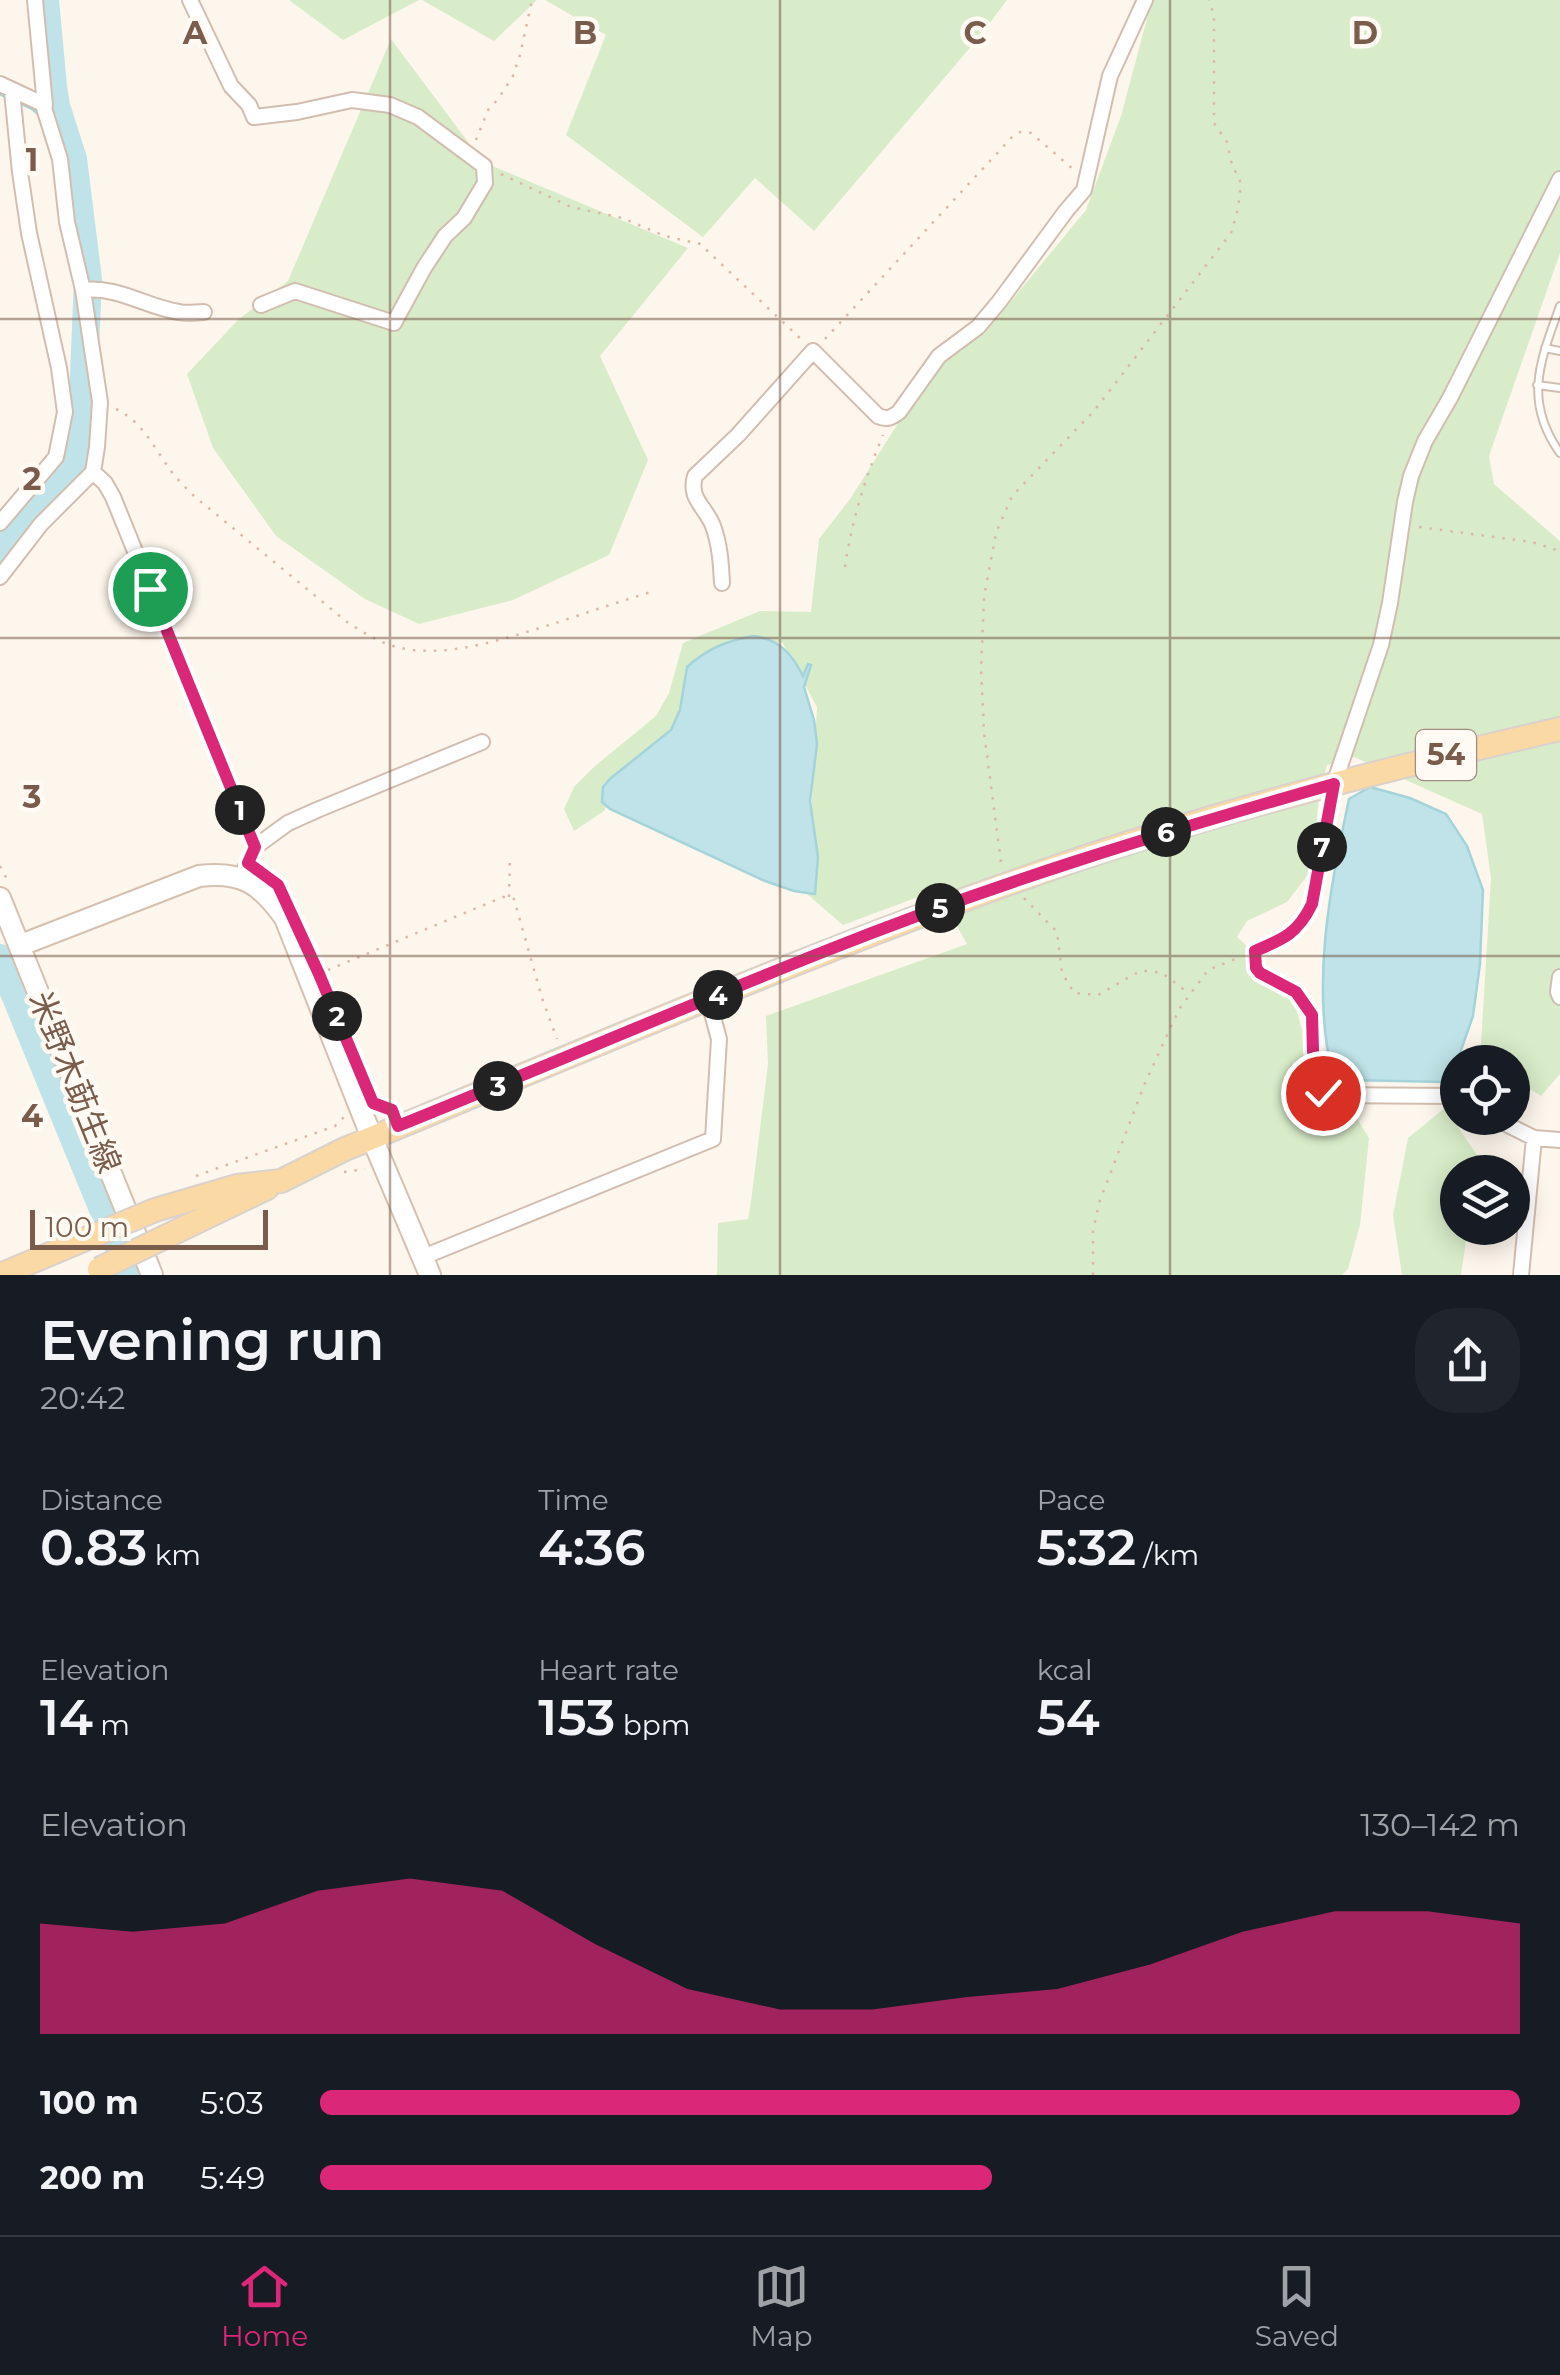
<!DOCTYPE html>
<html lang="en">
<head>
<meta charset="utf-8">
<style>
  body { margin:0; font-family:Montserrat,"Noto Sans JP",sans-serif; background:#20242c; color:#f1f3f6; height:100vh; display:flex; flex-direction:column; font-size:38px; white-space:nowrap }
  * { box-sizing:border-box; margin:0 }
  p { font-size:32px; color:#9ea1a6 }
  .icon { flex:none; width:55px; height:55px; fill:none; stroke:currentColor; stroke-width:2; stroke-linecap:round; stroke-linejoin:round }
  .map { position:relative; height:1275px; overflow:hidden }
  .side { display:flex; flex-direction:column; background:#171b24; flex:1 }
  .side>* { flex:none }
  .tools { position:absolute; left:1440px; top:1045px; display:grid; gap:20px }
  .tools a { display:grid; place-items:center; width:90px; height:90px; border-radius:50%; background:#171b24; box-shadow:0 5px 25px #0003; font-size:50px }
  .scale { position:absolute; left:30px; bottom:25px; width:238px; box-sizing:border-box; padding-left:10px; border:5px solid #7a5c4d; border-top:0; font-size:28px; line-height:35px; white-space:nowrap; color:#7a5c4d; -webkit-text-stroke:8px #fffaf3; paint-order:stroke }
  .pin { position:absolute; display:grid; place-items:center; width:85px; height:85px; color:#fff; margin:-42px; border:5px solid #fff; border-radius:50%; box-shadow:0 2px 10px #0007 }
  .km { position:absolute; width:50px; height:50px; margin:-25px; border-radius:50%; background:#222; color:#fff; font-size:28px; line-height:50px; text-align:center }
  .round { display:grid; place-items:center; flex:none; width:105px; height:105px; border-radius:40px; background:#20242c }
  .overview { display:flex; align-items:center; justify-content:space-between; height:170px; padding:0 40px }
  h1 { font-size:55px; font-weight:600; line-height:75px }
  .stats { display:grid; grid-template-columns:repeat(3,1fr); gap:15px; height:170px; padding:10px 40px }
  .stats div { display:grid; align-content:center }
  .stats b { font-size:50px; font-weight:600 }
  .stats small { font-size:28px; font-weight:400 }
  .stats p { font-size:28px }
  .chart { height:280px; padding:20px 40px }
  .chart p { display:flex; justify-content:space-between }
  .chart svg { width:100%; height:180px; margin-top:10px; fill:#db2777; opacity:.7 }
  ul { padding:0 40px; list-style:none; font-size:32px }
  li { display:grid; grid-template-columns:160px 120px 1fr; align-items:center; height:75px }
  li i { height:25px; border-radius:12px; background:#db2777 }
  .dock { display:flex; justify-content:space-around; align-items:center; height:140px; border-top:2px solid #363941; background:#171b24; font-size:28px; color:#9ea1a6 }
  .dock a { display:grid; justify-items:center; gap:5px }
  .dock .on { color:#db2777 }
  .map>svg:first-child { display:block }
</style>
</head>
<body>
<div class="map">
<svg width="1560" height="1275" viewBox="0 0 1560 1275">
  <rect width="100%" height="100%" fill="#fdf6ec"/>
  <path fill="#d8ecc9" d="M 289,0 L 419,0 L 343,40 Z
    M 422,0 L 537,0 L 494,41 Z
    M 545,0 L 1007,0 L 980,36 L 814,231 L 755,178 L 703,237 L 566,135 L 606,35 Z
    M 1152,0 L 1560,0 L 1560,253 L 1489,456 L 1494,484 L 1560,541 L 1560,1074 L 1541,1096 L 1513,1079 L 1512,1062 L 1485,1062 L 1480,1060 L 1491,878 L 1482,814 L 1354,757 L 1327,765 L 1319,794 L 1313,868 L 1287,902 L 1247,921 L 1237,937 L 1291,988 L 1301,1027 L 1369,1138 L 1360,1225 L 1348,1269 L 1342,1275 L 717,1275 L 718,1223 L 748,1219 L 751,1202 L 768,1064 L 766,1016 L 967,944 L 937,890 L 843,925 L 807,894 L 817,707 L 782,642 L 734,650 L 693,703 L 650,769 L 615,788 L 604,811 L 574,831 L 564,809 L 574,787 L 595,766 L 656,716 L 669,693 L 683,643 L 760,611 L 811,612 L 819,539 L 850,499 L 939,359 L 984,334 L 1086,210 L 1121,116 Z
    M 391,39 L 483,162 L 688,248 L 600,356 L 648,460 L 609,555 L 513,600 L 419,624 L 365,599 L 276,536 L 213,448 L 187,374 L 238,320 L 288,281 Z
    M 1445,1108 L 1479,1158 L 1477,1172 L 1458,1172 L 1458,1228 L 1468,1228 L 1461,1275 L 1402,1275 L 1393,1215 L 1408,1138 Z"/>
  <path fill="#bfe3e8" stroke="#a5d3da" stroke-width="2.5" d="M 753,636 C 779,639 792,654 803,676 L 808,664 L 811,665 L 804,687 L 814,720 L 817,744 L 810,801 L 818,857 L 815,894 L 794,891 L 765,881 L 610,809 L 602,802 L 603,787 L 611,778 L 671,730 L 680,710 L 687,667 C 708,648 727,641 753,636 Z
    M 1370,787 L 1410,798 L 1446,814 L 1467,846 L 1483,890 L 1480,964 L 1473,1016 L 1460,1053 L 1444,1082 L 1349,1080 L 1332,1073 C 1311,982 1330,889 1349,799 Z"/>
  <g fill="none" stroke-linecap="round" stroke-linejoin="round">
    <path stroke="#a5d3da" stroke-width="5" d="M 0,93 L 33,108 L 41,115
      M 53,125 L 66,134"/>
    <path stroke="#bfe3e8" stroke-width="28" d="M 0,556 C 11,541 23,526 35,512 C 56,487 70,480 81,447 L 88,279 L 73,159 L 56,106 L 53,86 L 45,0
      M 0,958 L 130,1275"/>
    <g stroke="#d1beb0" stroke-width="10">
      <path id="service" d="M 1560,306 C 1540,361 1523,401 1560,453
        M 1545,348 L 1560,351
        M 1537,385 L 1560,388"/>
    </g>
    <g stroke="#d1beb0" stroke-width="18">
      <path id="minor" d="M 35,0 L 45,105
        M 190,0 L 231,86 L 249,105 L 254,117 L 297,112 L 352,100 L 390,105 L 418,117 L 484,166 L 485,183 L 464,218 L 445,236 L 424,268 L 394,323 L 295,291 L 261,305
        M 0,84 L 45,105 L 44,108 L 60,159 L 67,222 L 83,290 L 100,402 L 97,447 L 93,472 L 41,524 L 0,577
        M 83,290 C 118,286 146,307 179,312 C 187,314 196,312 204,312
        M 93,472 L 105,483 L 113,497 L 255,847 L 241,877
        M 0,523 L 56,457 L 65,412 L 59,368 L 29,233 L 20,172 L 12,91
        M 722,583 C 721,564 720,545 713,526 C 706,507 688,499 695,476 L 738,435 L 813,351 L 878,416 C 887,420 891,418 899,412 L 939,356 L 978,327 L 999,302 L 1066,211 L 1084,190 L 1110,76 L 1145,0
        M 255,847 L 288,823 L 317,810 L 482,742
        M 1560,977 L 1558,992 L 1560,997
        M 1458,1098 L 1453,1096 L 1325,1095 L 1318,1091 L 1313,1051 L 1312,1015 L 1295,992 L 1260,973 L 1256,968 L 1255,951 C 1284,939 1298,933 1312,904 L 1334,784 L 1381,645 L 1390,603 L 1405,502 L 1411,476 L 1425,441 L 1450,398 L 1560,179
        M 1494,1118 L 1534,1138 L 1560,1140
        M 423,1257 L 713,1139 L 719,1039 L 708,999
        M 1521,1275 L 1534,1138"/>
    </g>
    <g stroke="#d6c0b0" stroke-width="24">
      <path id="secondary" d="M 0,898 L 152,1275
        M 21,945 L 199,876 C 242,871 260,883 285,918 L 372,1138 L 430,1275"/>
    </g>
    <g stroke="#dad1cd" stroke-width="26">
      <path id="primary" d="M 155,1210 L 237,1186 L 281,1181 L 345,1149 C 581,1052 815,950 1056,867 C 1221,810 1391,768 1560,729
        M 165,1237 L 267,1188
        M 0,1275 L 88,1238"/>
    </g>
    <path stroke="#d9b8a5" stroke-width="2.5" stroke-dasharray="2.5 8" stroke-linecap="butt" d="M 476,140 L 488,110 L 498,99 L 513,76 L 520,55 L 532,0
      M 501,174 L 571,207 L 622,218 L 665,236 L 700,244 L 802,340
      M 825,339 L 1014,135 L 1020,132 L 1031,133 L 1073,169
      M 116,409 C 142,421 155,449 171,471 C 178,480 186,488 194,496 L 347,622 C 364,633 381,644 401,648 C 451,659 512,636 559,622 C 591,611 622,601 654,591
      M 1419,527 L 1532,542 L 1560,551
      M 845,567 C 852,519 865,479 883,435
      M 1001,862 L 984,732 L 981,669 L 984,597 L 996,533 L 1012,496 L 1094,411 L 1231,233 L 1238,209 L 1241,183 L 1232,165 L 1227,142 L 1214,123 L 1214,15 L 1209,0
      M 0,866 L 9,883
      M 509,897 L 510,856
      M 1024,898 L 1057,932 L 1062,973 L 1074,993 L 1098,995 L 1140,971 L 1149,971 L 1162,973 L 1190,994
      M 328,970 L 503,897 L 514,899 L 542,998 L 557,1039
      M 344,1172 L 365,1169
      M 196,1176 L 335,1126 L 345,1116
      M 1093,1275 L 1093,1231 L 1099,1203 L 1145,1083 L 1169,1031 L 1180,1008 L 1208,970 L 1238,958"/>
    <use href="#service" stroke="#fff" stroke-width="6"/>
    <use href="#minor" stroke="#fff" stroke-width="14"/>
    <use href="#secondary" stroke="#fff" stroke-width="20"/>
    <use href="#primary" stroke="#fbd9a5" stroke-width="22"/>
    <g stroke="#dad1cd" stroke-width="26" stroke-linecap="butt">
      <path id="primary-bridge" d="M 88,1238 L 155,1210
        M 99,1269 L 165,1237"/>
    </g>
    <use href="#primary-bridge" stroke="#fbd9a5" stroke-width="22"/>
  </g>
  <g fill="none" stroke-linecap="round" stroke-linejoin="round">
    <g stroke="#fff" stroke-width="20">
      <path id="route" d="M 150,589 L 255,847 L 248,863 L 278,885 L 319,974 L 373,1103 L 392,1110 L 398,1126 C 542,1068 684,1007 828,950 C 993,884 1163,832 1334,784 L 1312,904 C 1298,933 1284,939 1255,951 L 1256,968 L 1260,973 L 1296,992 L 1312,1015 L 1313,1051 L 1318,1091 L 1323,1093"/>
    </g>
    <use href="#route" stroke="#db2777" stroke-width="12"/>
  </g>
  <path fill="none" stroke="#7a5c4d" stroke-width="2.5" stroke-opacity="0.55" d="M 390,0 L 390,1275M 780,0 L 780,1275M 1170,0 L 1170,1275M 0,319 L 1560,319M 0,638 L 1560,638M 0,956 L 1560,956"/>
  <g text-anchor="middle" stroke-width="9" stroke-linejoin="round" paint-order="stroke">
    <rect fill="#fffaf3" stroke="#a28b7f" stroke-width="2.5" x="1416" y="730" width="60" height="50" rx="8"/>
    <g font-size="30" font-weight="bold" fill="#7a5c4d">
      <text x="1446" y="765">54</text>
    </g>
    <g font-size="32" fill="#7a5c4d" stroke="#fffaf3">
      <text transform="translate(75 1082) rotate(68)" y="11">米野木莇生線</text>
    </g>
  </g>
  <g font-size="32" text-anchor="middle" font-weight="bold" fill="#7a5c4d" stroke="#fffaf3" stroke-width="9" stroke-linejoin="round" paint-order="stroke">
    <text x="195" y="44">A</text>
    <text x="585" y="44">B</text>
    <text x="975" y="44">C</text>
    <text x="1365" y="44">D</text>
    <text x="32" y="171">1</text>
    <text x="32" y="490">2</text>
    <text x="32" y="808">3</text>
    <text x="32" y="1127">4</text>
  </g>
</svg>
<div class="tools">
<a><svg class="icon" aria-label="locate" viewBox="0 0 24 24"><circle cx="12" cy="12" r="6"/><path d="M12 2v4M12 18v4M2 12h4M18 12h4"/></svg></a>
<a><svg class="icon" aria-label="layers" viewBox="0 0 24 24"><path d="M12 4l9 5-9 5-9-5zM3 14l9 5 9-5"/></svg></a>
</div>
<div class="scale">100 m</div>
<div class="pin" style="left:150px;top:589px;background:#1e9e55"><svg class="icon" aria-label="arrive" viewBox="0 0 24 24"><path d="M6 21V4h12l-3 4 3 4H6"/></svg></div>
<div class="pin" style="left:1323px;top:1093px;background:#d93025"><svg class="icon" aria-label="check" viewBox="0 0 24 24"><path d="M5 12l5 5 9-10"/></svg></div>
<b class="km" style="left:240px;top:810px">1</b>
<b class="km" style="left:337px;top:1016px">2</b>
<b class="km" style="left:498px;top:1086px">3</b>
<b class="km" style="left:718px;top:995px">4</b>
<b class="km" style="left:940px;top:908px">5</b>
<b class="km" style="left:1166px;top:832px">6</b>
<b class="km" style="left:1322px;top:847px">7</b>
</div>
<section class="side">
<div class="overview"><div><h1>Evening run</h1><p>20:42</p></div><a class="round"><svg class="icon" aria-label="share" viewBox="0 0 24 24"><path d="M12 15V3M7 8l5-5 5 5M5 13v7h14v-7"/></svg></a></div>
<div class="stats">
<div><p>Distance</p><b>0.83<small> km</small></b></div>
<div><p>Time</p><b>4:36</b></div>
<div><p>Pace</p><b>5:32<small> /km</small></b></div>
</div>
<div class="stats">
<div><p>Elevation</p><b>14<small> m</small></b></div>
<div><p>Heart rate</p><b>153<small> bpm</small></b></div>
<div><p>kcal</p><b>54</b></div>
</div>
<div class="chart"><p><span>Elevation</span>130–142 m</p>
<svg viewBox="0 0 160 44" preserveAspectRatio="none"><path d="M0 44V17L10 19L20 17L30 9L40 6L50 9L60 22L70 33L80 38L90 38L100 35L110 33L120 27L130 19L140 14L150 14L160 17V44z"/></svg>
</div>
<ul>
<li><b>100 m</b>5:03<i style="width:100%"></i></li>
<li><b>200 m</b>5:49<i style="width:56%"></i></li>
</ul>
</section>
<nav class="dock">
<a class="on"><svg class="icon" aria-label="home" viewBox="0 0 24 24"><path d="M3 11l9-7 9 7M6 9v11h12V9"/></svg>Home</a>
<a><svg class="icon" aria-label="map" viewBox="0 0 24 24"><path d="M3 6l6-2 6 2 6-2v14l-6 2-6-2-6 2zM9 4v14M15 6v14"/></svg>Map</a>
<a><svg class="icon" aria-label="saved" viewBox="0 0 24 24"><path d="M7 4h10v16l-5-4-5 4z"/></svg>Saved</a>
</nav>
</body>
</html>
